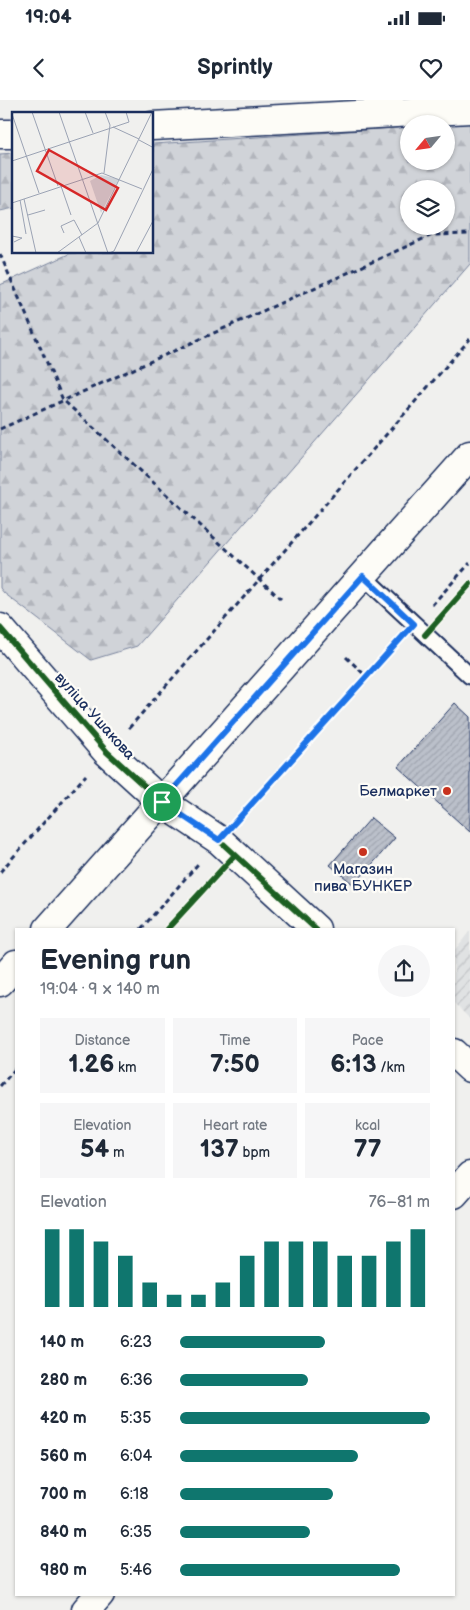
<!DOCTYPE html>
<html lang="en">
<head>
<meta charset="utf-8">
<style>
  body { margin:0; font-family:"Balsamiq Sans",sans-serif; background:#f6f6f7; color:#1f2937; height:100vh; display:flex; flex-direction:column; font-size:19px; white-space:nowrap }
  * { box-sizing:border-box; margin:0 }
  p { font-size:16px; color:#747a83 }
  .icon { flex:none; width:28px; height:28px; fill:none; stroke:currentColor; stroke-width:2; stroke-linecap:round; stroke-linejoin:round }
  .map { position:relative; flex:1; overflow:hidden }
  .details { position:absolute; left:15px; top:828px; width:440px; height:668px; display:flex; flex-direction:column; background:#fff; border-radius:0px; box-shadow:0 1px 4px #0004 }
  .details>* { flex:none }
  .needle { width:32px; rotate:241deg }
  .controls { position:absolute; left:400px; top:15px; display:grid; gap:10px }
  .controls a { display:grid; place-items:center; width:55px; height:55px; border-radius:50%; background:#fff; box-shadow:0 1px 4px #0004; font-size:25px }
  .pin { position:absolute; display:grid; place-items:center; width:42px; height:42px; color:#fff; margin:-21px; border:2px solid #fff; border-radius:50%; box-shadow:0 1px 5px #0007 }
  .round { display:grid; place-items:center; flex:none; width:52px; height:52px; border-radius:26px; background:#f6f6f7 }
  .summary { display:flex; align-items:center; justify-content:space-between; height:85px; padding:0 25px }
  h1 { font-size:28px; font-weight:800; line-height:38px }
  .stats { display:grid; grid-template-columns:repeat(3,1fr); gap:8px; height:85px; padding:5px 25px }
  .stats div { display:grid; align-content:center; border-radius:0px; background:#f6f6f7; text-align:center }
  .stats b { font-size:25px; font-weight:800 }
  .stats small { font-size:14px; font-weight:400 }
  .stats p { font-size:14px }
  .chart { height:140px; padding:10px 25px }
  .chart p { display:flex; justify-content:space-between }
  .chart svg { width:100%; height:90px; margin-top:5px; stroke:#0f766e; stroke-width:6 }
  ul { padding:0 25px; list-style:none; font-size:16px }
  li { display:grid; grid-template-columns:80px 60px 1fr; align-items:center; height:38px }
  li i { height:12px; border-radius:6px; background:#0f766e }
  .status { display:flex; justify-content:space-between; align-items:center; height:35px; padding:0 25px; background:#fff; direction:ltr }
  .status svg { height:14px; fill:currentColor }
  header { display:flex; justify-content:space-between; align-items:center; height:65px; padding:0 25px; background:#fff; font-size:22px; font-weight:800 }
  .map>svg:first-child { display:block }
</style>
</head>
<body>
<div class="status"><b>19:04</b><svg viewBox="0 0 49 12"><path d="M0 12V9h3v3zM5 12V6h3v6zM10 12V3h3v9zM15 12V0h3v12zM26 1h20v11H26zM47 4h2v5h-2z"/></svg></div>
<header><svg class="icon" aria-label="back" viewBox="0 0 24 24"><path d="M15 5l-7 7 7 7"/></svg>Sprintly<svg class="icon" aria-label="heart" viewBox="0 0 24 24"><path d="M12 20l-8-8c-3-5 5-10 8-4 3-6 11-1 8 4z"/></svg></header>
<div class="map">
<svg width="470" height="1510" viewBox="0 0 470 1510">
  <defs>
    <pattern id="industrial-furrows" width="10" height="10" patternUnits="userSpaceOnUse" patternTransform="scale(1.25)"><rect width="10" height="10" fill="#e0e2e3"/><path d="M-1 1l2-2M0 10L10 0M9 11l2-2" fill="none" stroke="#c0c2c5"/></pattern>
    <pattern id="forest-firs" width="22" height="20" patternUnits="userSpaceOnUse" patternTransform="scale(1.25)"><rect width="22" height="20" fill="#d0d3d8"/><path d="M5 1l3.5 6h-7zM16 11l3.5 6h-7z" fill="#b2b5bc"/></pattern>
    <pattern id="building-hatch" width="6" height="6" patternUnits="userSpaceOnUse" patternTransform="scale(1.25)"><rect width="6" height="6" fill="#bbc0ca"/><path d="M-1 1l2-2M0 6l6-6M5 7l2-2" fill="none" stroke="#a0a5b0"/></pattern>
  </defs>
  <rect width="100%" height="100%" fill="#f0f0ee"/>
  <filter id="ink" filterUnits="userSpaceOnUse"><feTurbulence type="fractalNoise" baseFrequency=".02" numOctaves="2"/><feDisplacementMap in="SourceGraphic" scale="10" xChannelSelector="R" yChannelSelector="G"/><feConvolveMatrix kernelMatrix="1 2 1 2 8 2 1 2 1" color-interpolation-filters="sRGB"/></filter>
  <g filter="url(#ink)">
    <path fill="url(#industrial-furrows)" d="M 470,831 L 470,919 L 454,903 L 454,851 Z"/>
    <path fill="url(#forest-firs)" stroke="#76819b" fill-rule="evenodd" d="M 470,23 L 470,164 L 137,546 L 91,560 L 4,493 L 0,488 L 0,185 L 71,153 L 152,152 L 153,44 L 409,27 L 409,61 L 446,61 L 446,24 ZM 409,89 L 446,89 L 446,126 L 409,126 Z
      M 14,53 L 14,108 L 0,111 L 0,54 Z"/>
    <path fill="url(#building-hatch)" stroke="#1b2f5e" d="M 455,603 L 470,617 L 470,732 L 398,667 Z
      M 371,718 L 395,738 L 354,785 L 330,765 Z"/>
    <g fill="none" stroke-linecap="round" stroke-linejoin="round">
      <g stroke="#1b2f5e" stroke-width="19">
        <path id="lane" d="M 363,476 L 470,576"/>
      </g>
      <g stroke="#1b2f5e" stroke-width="31">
        <path id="street" d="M 0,528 L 107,652 L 162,702 L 219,740 L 316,829
          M 454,953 L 470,968
          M 454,1094 L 470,1076
          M 86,1510 L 100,1494"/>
      </g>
      <g stroke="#1b2f5e" stroke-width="31">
        <path id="secondary" d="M 152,26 L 470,9
          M 0,34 L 14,34"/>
      </g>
      <g stroke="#1b2f5e" stroke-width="31">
        <path id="primary" d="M 48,829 L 470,355
          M 0,882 L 16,864"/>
      </g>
      <path stroke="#1b2f5e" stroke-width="3" stroke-dasharray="5 4" stroke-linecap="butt" d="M 0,154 L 63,300 L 281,499
        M 0,329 L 432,135 L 470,134
        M 432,505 L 470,463
        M 346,557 L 367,577
        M 129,628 L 470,239
        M 241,717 L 398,543
        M 0,772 L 86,675
        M 141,829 L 198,764
        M 0,986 L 16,968"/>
      <use href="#lane" stroke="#fdfcf7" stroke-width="15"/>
      <use href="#street" stroke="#fdfcf7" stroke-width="28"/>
      <use href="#secondary" stroke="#fdfcf7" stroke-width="28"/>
      <use href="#primary" stroke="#fdfcf7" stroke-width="28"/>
      <g stroke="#fdfcf7" stroke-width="9">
        <path id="cycleway" d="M 0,528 L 107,652 L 162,702 L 219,740 L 316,829
          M 425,535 L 470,484
          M 167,829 L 235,755"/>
      </g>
      <use href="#cycleway" stroke="#1b5e20" stroke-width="6"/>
    </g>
  </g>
  <g fill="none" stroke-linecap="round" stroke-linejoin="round" filter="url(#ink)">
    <g stroke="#fff" stroke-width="10">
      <path id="route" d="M 363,476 L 414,524 L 219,740 L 162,702 Z"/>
    </g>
    <use href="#route" stroke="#1a73e8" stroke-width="6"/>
  </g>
  <g fill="#c8321e" stroke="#fdfcf7" stroke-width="2">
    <circle cx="447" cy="691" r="5"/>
    <circle cx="363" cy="752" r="5"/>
  </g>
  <g text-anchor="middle" stroke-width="4.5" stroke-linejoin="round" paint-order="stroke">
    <g font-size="15" fill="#1b2f5e" stroke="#fdfcf7">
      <text transform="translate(95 616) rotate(48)" y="5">вуліца Ушакова</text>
    </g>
    <g font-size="15" fill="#1b2f5e" stroke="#fdfcf7" text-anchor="end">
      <text x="437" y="696">Белмаркет</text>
      <text x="363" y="774" text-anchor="middle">Магазин<tspan x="363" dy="17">пива БУНКЕР</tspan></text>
    </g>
  </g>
  <g transform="translate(12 12)">
    <rect width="141" height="141" fill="#f0f0ee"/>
    <path d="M 89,63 L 107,67 L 89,101 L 78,69 Z" fill="#d0d3d8"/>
    <path fill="none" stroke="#9ba3b4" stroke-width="1" d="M 20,0 L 46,74M 47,0 L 96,141M 73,0 L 81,21M 0,2 L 27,81M 101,15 L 127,27M 127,28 L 142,36M 0,49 L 117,10 L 114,0M 92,61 L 98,13 L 93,0M 49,74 L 59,103M 12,87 L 24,141M 8,88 L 14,122M 0,91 L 90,61 L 130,77M 16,103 L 33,98M 86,111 L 140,0M 52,121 L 49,114 L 62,108 L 70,123M 0,124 L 10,126 L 2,130M 67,125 L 74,141M 45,141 L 86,111M 97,141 L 102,139 L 142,55M 124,141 L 142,107"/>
    <path fill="#d62828" fill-opacity="0.15" stroke="#d62828" stroke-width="2.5" d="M 37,38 L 106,76 L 94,98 L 25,59 Z"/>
    <rect width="141" height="141" fill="none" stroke="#1b2f5e" stroke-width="2.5"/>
  </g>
</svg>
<div class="controls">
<a><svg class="needle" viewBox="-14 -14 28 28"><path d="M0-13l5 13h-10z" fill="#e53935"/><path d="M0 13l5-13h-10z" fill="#747a83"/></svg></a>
<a><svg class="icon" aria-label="layers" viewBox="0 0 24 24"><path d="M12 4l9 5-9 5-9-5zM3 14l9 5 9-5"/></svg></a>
</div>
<div class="pin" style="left:162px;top:702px;background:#1e9e55"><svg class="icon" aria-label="arrive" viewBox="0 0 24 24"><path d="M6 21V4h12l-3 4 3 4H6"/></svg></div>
<section class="details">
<div class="summary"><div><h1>Evening run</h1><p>19:04 · 9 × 140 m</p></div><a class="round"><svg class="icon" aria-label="share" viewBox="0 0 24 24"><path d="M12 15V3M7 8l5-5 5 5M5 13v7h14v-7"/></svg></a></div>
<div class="stats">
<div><p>Distance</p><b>1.26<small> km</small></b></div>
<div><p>Time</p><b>7:50</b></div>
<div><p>Pace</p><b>6:13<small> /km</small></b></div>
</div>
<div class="stats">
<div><p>Elevation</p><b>54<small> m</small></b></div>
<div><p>Heart rate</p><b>137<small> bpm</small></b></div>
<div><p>kcal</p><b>77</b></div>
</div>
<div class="chart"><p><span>Elevation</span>76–81 m</p>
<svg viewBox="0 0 160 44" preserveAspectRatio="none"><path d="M5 44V6M15 44V6M25 44V12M35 44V19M45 44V32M55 44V38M65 44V38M75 44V32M85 44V19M95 44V12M105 44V12M115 44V12M125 44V19M135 44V19M145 44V12M155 44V6"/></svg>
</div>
<ul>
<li><b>140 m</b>6:23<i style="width:58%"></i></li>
<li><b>280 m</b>6:36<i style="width:51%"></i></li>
<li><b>420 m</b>5:35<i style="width:100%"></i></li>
<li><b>560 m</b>6:04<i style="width:71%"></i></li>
<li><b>700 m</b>6:18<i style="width:61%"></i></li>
<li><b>840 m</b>6:35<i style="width:52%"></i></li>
<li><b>980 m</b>5:46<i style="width:88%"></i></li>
</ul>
</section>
</div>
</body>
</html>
